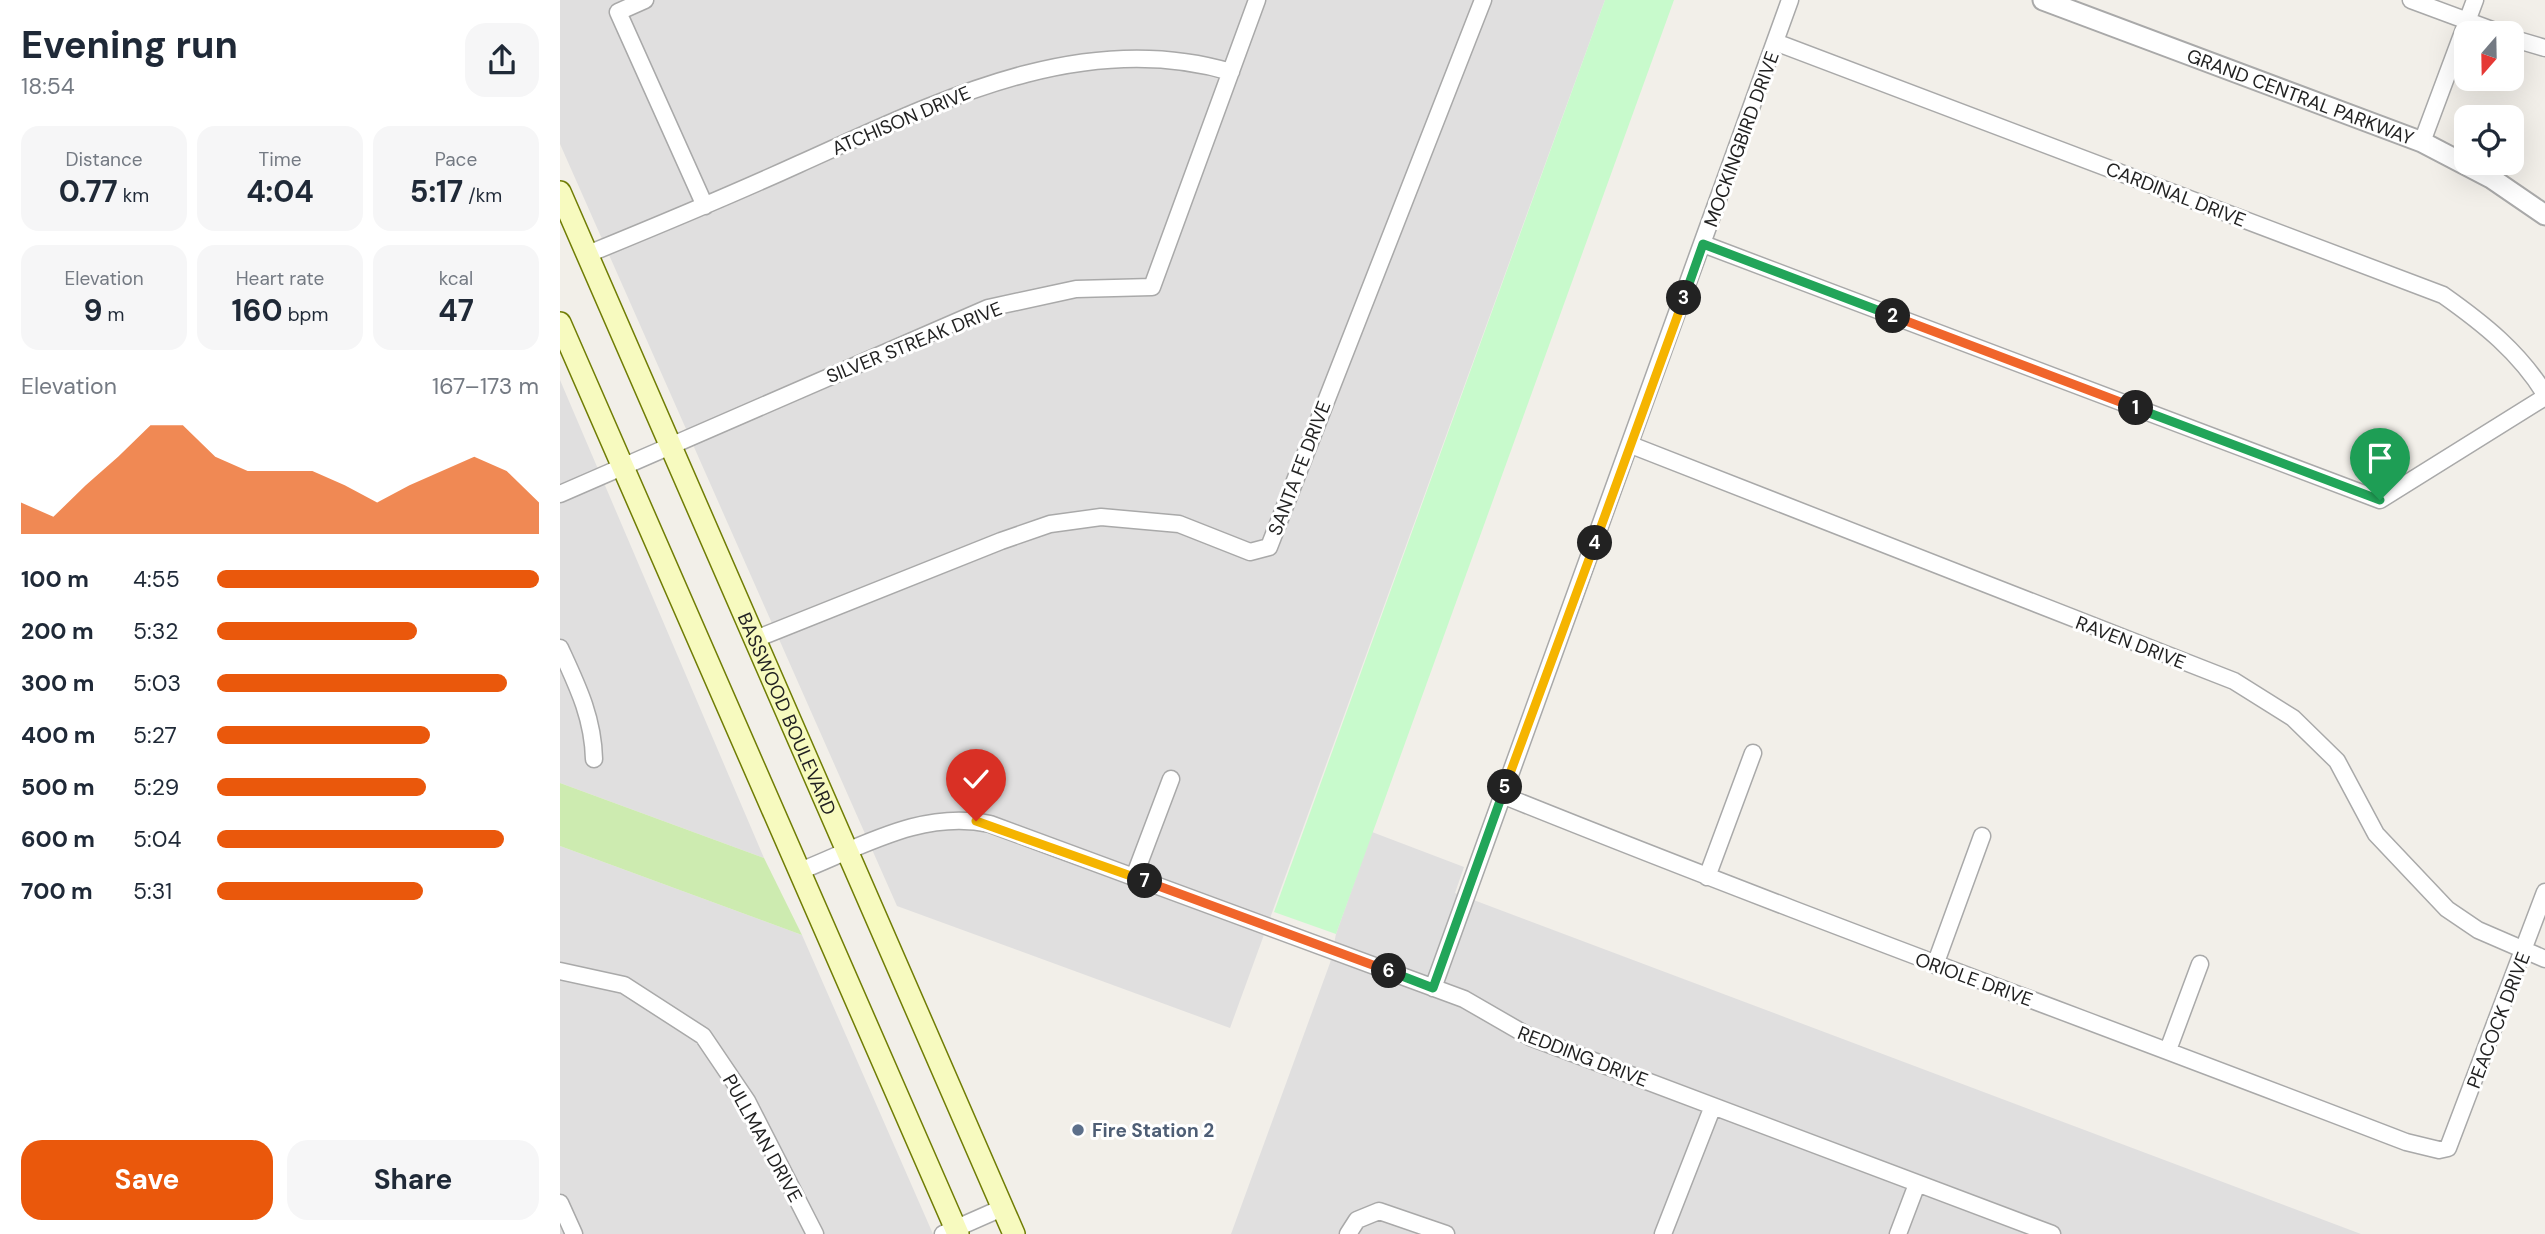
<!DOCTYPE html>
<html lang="en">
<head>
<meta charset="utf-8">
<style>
  body { margin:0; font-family:"DM Sans",sans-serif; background:#f6f6f7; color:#1f2937; height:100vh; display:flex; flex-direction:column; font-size:26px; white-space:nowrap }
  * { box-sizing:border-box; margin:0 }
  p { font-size:23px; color:#747a83 }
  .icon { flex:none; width:38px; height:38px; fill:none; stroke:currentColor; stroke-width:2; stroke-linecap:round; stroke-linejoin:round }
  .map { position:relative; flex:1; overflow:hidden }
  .side { display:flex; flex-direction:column; background:#fff; width:560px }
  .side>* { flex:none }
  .needle { width:46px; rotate:200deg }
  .buttons { position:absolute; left:1894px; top:21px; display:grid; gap:14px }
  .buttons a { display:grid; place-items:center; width:70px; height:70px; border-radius:14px; background:#fff; box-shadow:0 7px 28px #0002; font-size:35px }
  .pin { position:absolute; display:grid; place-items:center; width:60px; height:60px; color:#fff; margin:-72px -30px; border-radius:50% 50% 50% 0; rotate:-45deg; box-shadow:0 0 7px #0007 }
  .pin .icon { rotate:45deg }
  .km { position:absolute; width:35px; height:35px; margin:-18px; border-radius:50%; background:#222; color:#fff; font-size:19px; line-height:35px; text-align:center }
  .round { display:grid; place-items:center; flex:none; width:74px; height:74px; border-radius:21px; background:#f6f6f7 }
  .overview { display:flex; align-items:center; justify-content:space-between; height:119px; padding:0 21px }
  h1 { font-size:38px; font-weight:700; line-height:52px }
  .metrics { display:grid; grid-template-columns:repeat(3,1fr); gap:10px; height:119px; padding:7px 21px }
  .metrics div { display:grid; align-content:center; border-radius:18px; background:#f6f6f7; text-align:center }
  .metrics b { font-size:30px; font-weight:700 }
  .metrics small { font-size:19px; font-weight:400 }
  .metrics p { font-size:19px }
  .chart { height:196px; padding:14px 21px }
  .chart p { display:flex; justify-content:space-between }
  .chart svg { width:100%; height:126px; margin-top:7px; fill:#ea580c; opacity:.7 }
  .primary-button { display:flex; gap:14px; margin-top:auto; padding:14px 21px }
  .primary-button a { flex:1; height:80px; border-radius:21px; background:#ea580c; color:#fff; font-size:28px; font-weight:700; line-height:80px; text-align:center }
  .primary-button a+a { background:#f6f6f7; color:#1f2937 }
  ul { padding:0 21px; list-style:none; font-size:23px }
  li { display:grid; grid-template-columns:112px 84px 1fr; align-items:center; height:52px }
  li i { height:18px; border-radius:9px; background:#ea580c }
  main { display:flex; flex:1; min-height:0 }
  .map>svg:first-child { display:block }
</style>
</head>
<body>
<main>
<section class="side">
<div class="overview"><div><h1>Evening run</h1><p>18:54</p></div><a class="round"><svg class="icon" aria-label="share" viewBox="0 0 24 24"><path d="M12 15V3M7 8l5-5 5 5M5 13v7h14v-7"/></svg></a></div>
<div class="metrics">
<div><p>Distance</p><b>0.77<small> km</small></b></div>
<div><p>Time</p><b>4:04</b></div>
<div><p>Pace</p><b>5:17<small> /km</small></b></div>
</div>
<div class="metrics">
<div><p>Elevation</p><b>9<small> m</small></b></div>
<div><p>Heart rate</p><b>160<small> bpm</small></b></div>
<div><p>kcal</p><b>47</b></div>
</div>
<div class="chart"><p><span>Elevation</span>167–173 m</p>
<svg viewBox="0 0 160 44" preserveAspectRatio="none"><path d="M0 44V33L10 38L20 27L30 17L40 6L50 6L60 17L70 22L80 22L90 22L100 27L110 33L120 27L130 22L140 17L150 22L160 33V44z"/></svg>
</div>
<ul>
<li><b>100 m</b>4:55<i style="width:100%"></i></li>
<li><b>200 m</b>5:32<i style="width:62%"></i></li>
<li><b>300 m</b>5:03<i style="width:90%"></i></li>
<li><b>400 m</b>5:27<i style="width:66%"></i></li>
<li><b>500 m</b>5:29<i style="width:65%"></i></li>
<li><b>600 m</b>5:04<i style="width:89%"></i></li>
<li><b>700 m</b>5:31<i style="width:64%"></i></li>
</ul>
<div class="primary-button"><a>Save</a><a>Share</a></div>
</section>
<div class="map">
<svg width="1985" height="1234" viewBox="0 0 1985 1234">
  <rect width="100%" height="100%" fill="#f2efe9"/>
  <path fill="#e0dfdf" d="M 0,0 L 1045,0 L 670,1028 L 337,906 L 0,144 Z
    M 0,380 L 204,858 L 0,783 Z
    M 812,832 L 904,867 L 895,893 L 1801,1234 L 671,1234 L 770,963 L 776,934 Z
    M 0,846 L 242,935 L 373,1234 L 0,1234 Z"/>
  <path fill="#cdebb0" d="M 0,783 L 204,858 L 242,935 L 0,846 Z"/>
  <path fill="#c8facc" d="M 1045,0 L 1114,0 L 776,934 L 714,912 Z"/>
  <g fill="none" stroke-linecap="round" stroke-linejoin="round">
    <g stroke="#a9a9a9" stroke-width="19">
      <path id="minor" d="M 85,0 L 58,12 L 145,206
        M 1851,0 L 1940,33
        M 1951,38 L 1985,48
        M 1215,42 L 1883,295 C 1924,324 1959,352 1985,394
        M 1862,142 L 1915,0
        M 1143,244 L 1820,500 L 1985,397
        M 28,254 C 99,225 169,196 239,164 C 373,104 520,27 671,72
        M 1071,445 L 1674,681 L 1733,718 L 1777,761 L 1816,834 L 1887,909 L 1918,930 L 1985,959
        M 0,494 L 428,308 L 516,289 L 592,287 L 697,0
        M 193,640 L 441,541 L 490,524 L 541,517 L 619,524 L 690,552 L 709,547 L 923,0
        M 0,648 C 17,685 33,717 34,759
        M 942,795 C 1242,916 1545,1026 1846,1142 L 1879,1150 L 1888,1148 L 1985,892
        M 240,871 C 301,847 363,809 430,824 L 904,999 L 970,1037 L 1492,1234
        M 574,877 L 611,779
        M 1147,877 L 1193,753
        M 1375,965 L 1422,836
        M 0,971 L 64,985 L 143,1036 L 187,1101 L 255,1234
        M 873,988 L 1230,0
        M 1608,1050 L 1640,964
        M 0,1203 L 14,1234
        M 383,1234 L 442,1208
        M 788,1234 L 797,1220 L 819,1211 L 886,1234
        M 1103,1234 L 1153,1106
        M 1338,1234 L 1357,1184"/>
    </g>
    <g stroke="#a9a9a9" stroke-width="23">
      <g id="tertiary">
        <path id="s1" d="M 1483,0 L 1862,142 L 1931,178 L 1985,215"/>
      </g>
    </g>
    <g stroke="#707d05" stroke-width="24">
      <g id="secondary">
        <path id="s2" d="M 0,192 L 454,1234"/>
        <path d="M 0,323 L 398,1234"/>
      </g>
    </g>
    <use href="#minor" stroke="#fff" stroke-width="16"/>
    <use href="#tertiary" stroke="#fff" stroke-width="19"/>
    <use href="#secondary" stroke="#f7fabf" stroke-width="21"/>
  </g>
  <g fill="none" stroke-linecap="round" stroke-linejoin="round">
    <g stroke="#fff" stroke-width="14">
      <path id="split-1" d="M 1576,408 L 1820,500"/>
    </g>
    <g stroke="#fff" stroke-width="14">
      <path id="split-2" d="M 1333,316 L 1576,408"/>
    </g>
    <g stroke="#fff" stroke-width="14">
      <path id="split-3" d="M 1124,298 L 1143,244 L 1333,316"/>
    </g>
    <g stroke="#fff" stroke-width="14">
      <path id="split-4" d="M 1035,543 L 1124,298"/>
    </g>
    <g stroke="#fff" stroke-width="14">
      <path id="split-5" d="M 945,787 L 1035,543"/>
    </g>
    <g stroke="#fff" stroke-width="14">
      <path id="split-6" d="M 829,971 L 873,988 L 945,787"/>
    </g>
    <g stroke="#fff" stroke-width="14">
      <path id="split-7" d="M 585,881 L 829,971"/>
    </g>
    <g stroke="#fff" stroke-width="14">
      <path id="split-8" d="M 416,821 L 585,881"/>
    </g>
    <use href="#split-1" stroke="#22a559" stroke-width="9"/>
    <use href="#split-2" stroke="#f0652b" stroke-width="9"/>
    <use href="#split-3" stroke="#22a559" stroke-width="9"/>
    <use href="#split-4" stroke="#f5b400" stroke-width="9"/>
    <use href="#split-5" stroke="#f5b400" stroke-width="9"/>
    <use href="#split-6" stroke="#22a559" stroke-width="9"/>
    <use href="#split-7" stroke="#f0652b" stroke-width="9"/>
    <use href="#split-8" stroke="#f5b400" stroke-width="9"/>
  </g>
  <circle fill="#5c6f8a" stroke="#fff" stroke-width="2.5" cx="518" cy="1130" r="7"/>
  <g text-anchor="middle" stroke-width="6" stroke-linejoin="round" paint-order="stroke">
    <g font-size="19" fill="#222" stroke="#fff">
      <text dy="7" stroke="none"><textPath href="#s1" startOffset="275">GRAND CENTRAL PARKWAY</textPath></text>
      <text transform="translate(341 120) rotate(-23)" y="7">ATCHISON DRIVE</text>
      <text transform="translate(1181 139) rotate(-70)" y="7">MOCKINGBIRD DRIVE</text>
      <text transform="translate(1616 194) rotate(21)" y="7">CARDINAL DRIVE</text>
      <text transform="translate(354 342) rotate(-22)" y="7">SILVER STREAK DRIVE</text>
      <text transform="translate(739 468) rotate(-69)" y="7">SANTA FE DRIVE</text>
      <text transform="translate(1571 642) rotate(21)" y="7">RAVEN DRIVE</text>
      <text dy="7" stroke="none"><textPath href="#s2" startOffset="569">BASSWOOD BOULEVARD</textPath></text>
      <text transform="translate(1414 979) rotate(20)" y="7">ORIOLE DRIVE</text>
      <text transform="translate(1938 1020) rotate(-69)" y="7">PEACOCK DRIVE</text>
      <text transform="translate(1023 1056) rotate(21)" y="7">REDDING DRIVE</text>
      <text transform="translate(203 1138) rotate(61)" y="7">PULLMAN DRIVE</text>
    </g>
    <g font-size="19" font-weight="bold" fill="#4e5e75" stroke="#fff" text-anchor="start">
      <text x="532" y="1137">Fire Station 2</text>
    </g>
  </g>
</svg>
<div class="buttons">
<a><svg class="needle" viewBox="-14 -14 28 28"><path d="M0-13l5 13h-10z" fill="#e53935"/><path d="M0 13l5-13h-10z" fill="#747a83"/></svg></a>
<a><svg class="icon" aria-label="locate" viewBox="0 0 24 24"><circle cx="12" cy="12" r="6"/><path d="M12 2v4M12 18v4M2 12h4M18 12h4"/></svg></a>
</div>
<div class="pin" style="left:1820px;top:500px;background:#1e9e55"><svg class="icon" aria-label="arrive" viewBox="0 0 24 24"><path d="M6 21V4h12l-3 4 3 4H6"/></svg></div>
<div class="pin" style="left:416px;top:821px;background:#d93025"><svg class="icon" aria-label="check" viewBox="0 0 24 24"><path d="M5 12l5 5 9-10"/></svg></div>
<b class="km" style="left:1576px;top:408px">1</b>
<b class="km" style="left:1333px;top:316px">2</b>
<b class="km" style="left:1124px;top:298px">3</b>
<b class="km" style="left:1035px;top:543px">4</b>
<b class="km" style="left:945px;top:787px">5</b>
<b class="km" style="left:829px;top:971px">6</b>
<b class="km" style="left:585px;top:881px">7</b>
</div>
</main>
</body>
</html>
